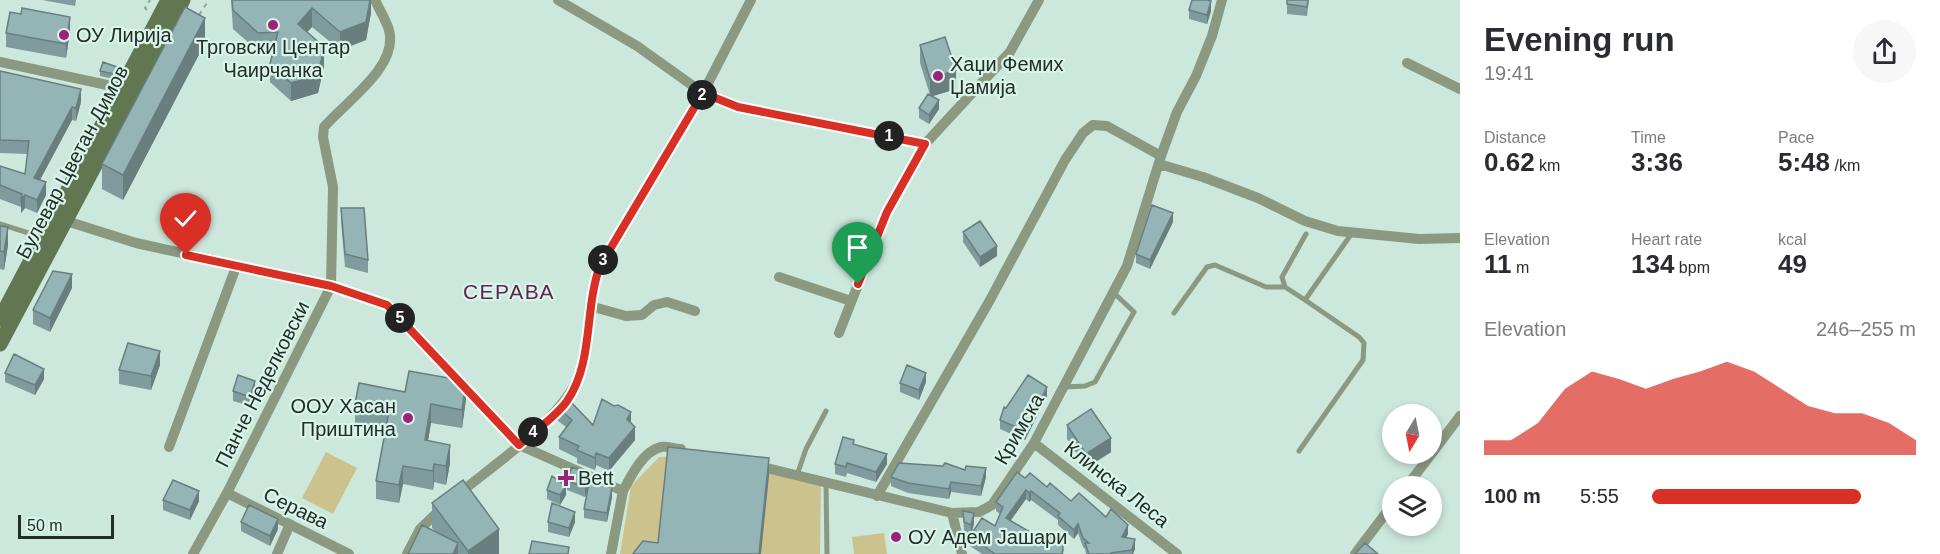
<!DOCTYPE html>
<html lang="en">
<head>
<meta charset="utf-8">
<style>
  body { margin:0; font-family:Arial,sans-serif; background:#f7f7f7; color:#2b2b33; height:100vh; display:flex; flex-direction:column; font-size:22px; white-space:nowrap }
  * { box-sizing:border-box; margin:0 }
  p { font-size:20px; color:#7c7c81 }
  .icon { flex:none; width:33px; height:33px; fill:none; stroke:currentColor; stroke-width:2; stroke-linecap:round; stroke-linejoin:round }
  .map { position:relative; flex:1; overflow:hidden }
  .drawer { display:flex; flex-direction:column; background:#fff; width:480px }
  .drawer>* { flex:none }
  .needle { width:39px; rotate:190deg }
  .tools { position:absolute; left:1382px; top:404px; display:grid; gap:12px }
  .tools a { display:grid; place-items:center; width:60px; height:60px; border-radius:50%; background:#fff; box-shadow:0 3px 9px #0003; font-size:30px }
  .scale { position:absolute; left:18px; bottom:15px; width:96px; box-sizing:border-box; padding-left:6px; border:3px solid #232d29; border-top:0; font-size:16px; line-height:21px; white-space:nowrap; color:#232d29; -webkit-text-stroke:4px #d9f5e9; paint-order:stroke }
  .pin { position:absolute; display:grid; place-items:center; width:51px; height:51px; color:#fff; margin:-62px -26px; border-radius:50% 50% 50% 0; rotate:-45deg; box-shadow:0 0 6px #0007 }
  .pin .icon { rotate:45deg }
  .km { position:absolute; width:30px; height:30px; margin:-15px; border-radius:50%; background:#222; color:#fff; font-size:16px; line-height:30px; text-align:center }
  .round { display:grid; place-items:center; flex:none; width:63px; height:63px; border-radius:32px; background:#f7f7f7 }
  .headline { display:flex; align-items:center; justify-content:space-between; height:102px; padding:0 24px }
  h1 { font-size:33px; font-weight:700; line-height:45px }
  .stats { display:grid; grid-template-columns:repeat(3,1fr); gap:9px; height:102px; padding:6px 24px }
  .stats div { display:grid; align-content:center }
  .stats b { font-size:26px; font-weight:700 }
  .stats small { font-size:16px; font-weight:400 }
  .stats p { font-size:16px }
  .chart { height:168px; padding:12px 24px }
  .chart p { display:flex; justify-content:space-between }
  .chart svg { width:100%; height:108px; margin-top:6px; fill:#d93025; opacity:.7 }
  ul { padding:0 24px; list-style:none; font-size:20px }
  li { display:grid; grid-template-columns:96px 72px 1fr; align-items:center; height:45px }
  li i { height:15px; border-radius:8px; background:#d93025 }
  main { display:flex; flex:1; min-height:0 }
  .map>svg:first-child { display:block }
</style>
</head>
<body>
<main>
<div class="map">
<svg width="1460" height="554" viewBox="0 0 1460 554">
  <rect width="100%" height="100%" fill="#cce7dc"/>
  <path fill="#ccc28e" d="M 326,452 L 357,468 L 333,514 L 302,498 Z
    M 691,455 L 821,485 L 820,554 L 620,554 L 631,486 L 659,457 Z
    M 884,533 L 887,554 L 854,554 L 852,537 Z"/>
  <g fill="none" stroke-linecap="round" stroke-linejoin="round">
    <path stroke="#90a59c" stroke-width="2" stroke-dasharray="4.5 4.5" stroke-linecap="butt" d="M 147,10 L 145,8 L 150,0
      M 199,15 L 209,0"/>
    <path stroke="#8a9980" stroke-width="5" d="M 0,224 L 41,237
      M 1305,300 L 1285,287 L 1282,277 L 1306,234
      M 1174,313 L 1207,267 L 1215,265 L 1266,287 L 1285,287
      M 1064,387 L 1085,386 L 1095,382 L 1134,312 L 1113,292
      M 1299,451 L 1363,360 L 1364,343 L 1359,337 L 1305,300 L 1352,233
      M 797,475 L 806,449 L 826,411
      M 826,483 L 827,554"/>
    <path stroke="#8a9980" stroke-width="10" d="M 558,0 L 637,46 L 703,93 L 738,107 L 925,144
      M 0,62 L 121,88
      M 1407,63 L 1460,89
      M 1159,164 L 1203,177 L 1258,198 L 1305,221 L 1338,231 L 1419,239 L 1460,238
      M 60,219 L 136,243 L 331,286 L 387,305 L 519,445 L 623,491
      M 779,277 L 851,301
      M 590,306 L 626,316 L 642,315 L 654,305 L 667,302 L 695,311
      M 839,333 L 887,211 L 925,144 L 1010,52 L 1039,0
      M 1034,443 L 1177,554
      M 169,447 L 236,267
      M 758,466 L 952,513 L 979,512 L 992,505 L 1034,443 L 1127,266 L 1161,156 L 1177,112 L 1196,76 L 1212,36 L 1222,0
      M 1407,486 L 1460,416
      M 227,493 L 349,554
      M 457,495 C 495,464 571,414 583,365 C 590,332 588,298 600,266 L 703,93 L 751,0
      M 877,496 L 990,300 L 1065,160 L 1083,133 L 1093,125 L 1107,126 L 1161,156
      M 952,513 L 962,554
      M 193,554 L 227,493 L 331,286 L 333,187 L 323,137 L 324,127 C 345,102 399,67 389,30 C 386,20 379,9 375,0
      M 277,554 L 290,524
      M 407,554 L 420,529 L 443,507
      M 611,554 L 623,491 C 631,476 643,451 661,447 C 667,446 675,449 681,449
      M 1355,554 L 1392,505"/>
    <path stroke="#617752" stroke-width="15" d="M 0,319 L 168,0
      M 0,344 L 183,0"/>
  </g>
  <path fill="#809b9d" d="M 42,0 L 76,0 L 75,6 Z
    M 231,0 L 371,0 L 371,13 L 366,40 L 340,50 L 312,27 L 307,32 L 324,66 L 318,93 L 291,101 L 270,82 L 270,64 L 273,50 L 258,51 L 233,29 Z
    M 1287,0 L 1309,0 L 1307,16 L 1287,14 Z
    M 1189,10 L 1211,11 L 1207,24 L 1189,19 Z
    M 70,31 L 66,58 L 6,47 L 6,33 Z
    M 205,43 L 123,200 L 102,189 L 102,164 Z
    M 920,45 L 956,89 L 932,96 L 939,109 L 929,124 L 919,118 L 919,108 L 930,95 L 920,63 Z
    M 0,71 L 81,102 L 76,121 L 72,120 L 40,180 L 46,195 L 37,213 L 25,208 L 21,213 L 21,207 L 0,199 L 0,166 L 25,174 L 28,154 L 0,153 Z
    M 100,71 L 117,71 L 114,79 L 100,76 Z
    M 341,208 L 368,260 L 368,273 L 345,267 L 341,221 Z
    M 1173,222 L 1150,269 L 1136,263 L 1136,254 Z
    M 0,226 L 8,245 L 4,270 L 0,269 Z
    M 963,232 L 997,256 L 980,267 L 963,242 Z
    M 72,288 L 50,332 L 33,324 L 33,310 Z
    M 160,365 L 151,390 L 119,384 L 119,370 Z
    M 5,373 L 44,379 L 35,395 L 5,382 Z
    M 926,382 L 919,400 L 900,392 L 900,383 Z
    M 233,391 L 255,391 L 250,406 L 233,401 Z
    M 405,392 L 466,399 L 462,428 L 431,423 L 428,441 L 450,463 L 446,485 L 434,482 L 433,490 L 403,484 L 399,503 L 376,499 L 376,481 L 386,428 L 355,423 L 355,404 Z
    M 1047,396 L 1025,440 L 1000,429 L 1000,420 L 1006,408 Z
    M 557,407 L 593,425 L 631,423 L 635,440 L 609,471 L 596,465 L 595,470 L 577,463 L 577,458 L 559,449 L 559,437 L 566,427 L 557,420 Z
    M 1067,425 L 1111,452 L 1086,468 L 1067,439 Z
    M 854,444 L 887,464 L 876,482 L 847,473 L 846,477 L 835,474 L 835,464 Z
    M 891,477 L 986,477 L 981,496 L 951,492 L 949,499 L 908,493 L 891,486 Z
    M 1025,478 L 1047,487 L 1071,501 L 1106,517 L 1128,534 L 1126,538 L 1135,549 L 1133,554 L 1086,554 L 1085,549 L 1083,547 L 1078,533 L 1074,539 L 1058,525 L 1058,520 L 1031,500 L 1029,502 L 1026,499 L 1010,521 L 1047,542 L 1064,549 L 1063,554 L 982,554 L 970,546 L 970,536 L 971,535 L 964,531 L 963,511 L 974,523 L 972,534 L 995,526 L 1000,514 L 996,511 L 996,502 Z
    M 567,481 L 590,483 L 612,497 L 607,522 L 584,518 L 584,509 L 588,489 L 585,497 L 567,490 Z
    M 547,490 L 566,495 L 560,505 L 547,499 Z
    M 163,500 L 199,501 L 190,520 L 163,510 Z
    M 432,503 L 499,554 L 408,554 L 435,531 L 432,528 Z
    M 241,522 L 278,529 L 270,546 L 241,531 Z
    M 548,522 L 575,522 L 569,537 L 548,532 Z"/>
  <path fill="#687e7f" d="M 370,0 L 371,0 L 371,13 L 366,40 L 340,50 L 340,32 Z
    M 1211,1 L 1211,11 L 1207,24 L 1207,15 Z
    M 312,8 L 312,27 L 298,42 L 298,24 Z
    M 70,17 L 70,31 L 66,58 L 66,44 Z
    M 205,18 L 205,43 L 123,200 L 123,175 Z
    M 324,47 L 324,66 L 318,93 L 291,101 L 291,83 Z
    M 956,70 L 956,89 L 930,97 L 930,79 Z
    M 81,89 L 81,102 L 76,121 L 76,108 Z
    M 939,100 L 939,109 L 929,124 L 929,115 Z
    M 72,107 L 72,120 L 34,191 L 34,178 Z
    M 46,182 L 46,195 L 37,213 L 37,200 Z
    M 25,195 L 25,208 L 21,213 L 21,200 Z
    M 1173,213 L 1173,222 L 1150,269 L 1150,260 Z
    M 8,227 L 8,245 L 4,270 L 4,252 Z
    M 997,246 L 997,256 L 980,267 L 980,257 Z
    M 72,274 L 72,288 L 50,332 L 50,318 Z
    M 160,351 L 160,365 L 151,390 L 151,376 Z
    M 44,369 L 44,379 L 35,395 L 35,385 Z
    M 926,373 L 926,382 L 919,400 L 919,390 Z
    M 255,381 L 255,391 L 250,406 L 250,397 Z
    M 466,381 L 466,399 L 462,428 L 462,410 Z
    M 1047,387 L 1047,396 L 1025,440 L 1025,431 Z
    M 431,404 L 431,423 L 425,458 L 425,440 Z
    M 631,412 L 631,424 L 627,419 Z
    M 635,427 L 635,440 L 609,471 L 609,458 Z
    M 1111,438 L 1111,452 L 1086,468 L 1086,454 Z
    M 450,445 L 450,463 L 446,485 L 446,466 Z
    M 596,453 L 596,465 L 595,470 L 595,458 Z
    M 887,454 L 887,464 L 876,482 L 876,472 Z
    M 769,458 L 769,476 L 761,554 L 759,554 Z
    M 434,464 L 434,482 L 433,490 L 433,471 Z
    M 403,466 L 403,484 L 399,503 L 399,485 Z
    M 986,468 L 986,477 L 981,496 L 981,486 Z
    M 590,475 L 590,484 L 585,497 L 585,487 Z
    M 951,482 L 951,492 L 949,499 L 949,489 Z
    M 566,486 L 566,495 L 560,505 L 560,495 Z
    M 612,487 L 612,497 L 607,522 L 607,513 Z
    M 1026,490 L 1026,499 L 1006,527 L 1006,518 Z
    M 199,491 L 199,501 L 190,520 L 190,510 Z
    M 1031,491 L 1031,500 L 1029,502 L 1029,493 Z
    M 575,512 L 575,522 L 569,537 L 569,528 Z
    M 974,513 L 974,523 L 971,535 L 971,525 Z
    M 278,519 L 278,529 L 270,546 L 270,536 Z
    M 1078,524 L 1078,533 L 1074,539 L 1074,530 Z
    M 1128,525 L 1128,534 L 1122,546 L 1122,537 Z
    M 499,529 L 499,554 L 468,554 L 468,551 Z
    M 1135,539 L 1135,549 L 1133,554 L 1132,554 L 1132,550 Z
    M 458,543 L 458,554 L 453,554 Z"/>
  <path fill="#95b4b6" stroke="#687e7f" stroke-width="1.5" d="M 232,0 L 370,0 L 366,22 L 340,32 L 312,8 L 298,24 L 324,47 L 318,75 L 291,83 L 270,64 L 278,32 L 258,33 L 233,10 Z
    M 1192,0 L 1207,0 L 1211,1 L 1207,15 L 1189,10 Z
    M 1287,0 L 1308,0 L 1307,7 L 1287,4 Z
    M 185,7 L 205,18 L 123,175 L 102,164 Z
    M 22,8 L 70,17 L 66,44 L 6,33 L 10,12 L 21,14 Z
    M 945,37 L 956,70 L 930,79 L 920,45 Z
    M 103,62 L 117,67 L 114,74 L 100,71 Z
    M 0,71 L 81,89 L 76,108 L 72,107 L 34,178 L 46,182 L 37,200 L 25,195 L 21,200 L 22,194 L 0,185 L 0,166 L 25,174 L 29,141 L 0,140 Z
    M 928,94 L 939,100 L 929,115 L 919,108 Z
    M 1152,205 L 1173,213 L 1150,260 L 1136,254 Z
    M 341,208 L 364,208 L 368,260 L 345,254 Z
    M 980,221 L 997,246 L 980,257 L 963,232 Z
    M 0,226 L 8,227 L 4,252 L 0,251 Z
    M 53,271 L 72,274 L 50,318 L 33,310 Z
    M 128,343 L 160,351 L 151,376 L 119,370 Z
    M 14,354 L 44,369 L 35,385 L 5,373 Z
    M 907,365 L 926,373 L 919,390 L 900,383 Z
    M 409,371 L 466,381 L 462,410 L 431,404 L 425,440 L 450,445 L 446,466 L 434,464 L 433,471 L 403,466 L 399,485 L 376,481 L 389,411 L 355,404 L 359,383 L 405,392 Z
    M 238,375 L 255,381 L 250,397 L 233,391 Z
    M 1028,375 L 1047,387 L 1025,431 L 1000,420 L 1004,407 L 1006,408 Z
    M 568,399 L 593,425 L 602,399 L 614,406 L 618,405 L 631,412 L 627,419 L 635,427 L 609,458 L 596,453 L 595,458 L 577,450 L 579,446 L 559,437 L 572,420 L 557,407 Z
    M 1091,409 L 1111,438 L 1086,454 L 1067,425 Z
    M 843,437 L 854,440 L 853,444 L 887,454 L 876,472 L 847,463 L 846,467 L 835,464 Z
    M 668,447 L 769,458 L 759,554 L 633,554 L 635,551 L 643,541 L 658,543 Z
    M 899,463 L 943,466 L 945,463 L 965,470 L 966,466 L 986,468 L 981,486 L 951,482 L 949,489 L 908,483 L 891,477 Z
    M 572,467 L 590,475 L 585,487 L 567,481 Z
    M 1017,472 L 1025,478 L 1030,473 L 1047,487 L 1050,483 L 1071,501 L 1079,493 L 1106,517 L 1111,509 L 1128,525 L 1122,537 L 1135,539 L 1132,550 L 1111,553 L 1111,554 L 1089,554 L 1085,543 L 1089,543 L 1083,538 L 1078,524 L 1074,530 L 1058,516 L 1060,513 L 1031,491 L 1029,493 L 1026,490 L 1006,518 L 1047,542 L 1048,537 L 1064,539 L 1062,554 L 995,554 L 970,536 L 982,518 L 995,526 L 1003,507 L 996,502 Z
    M 552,476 L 566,486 L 560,495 L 547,490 Z
    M 173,480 L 199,491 L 190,510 L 163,500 Z
    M 463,480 L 499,529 L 468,551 L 432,503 Z
    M 589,483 L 612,487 L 607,513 L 584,509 Z
    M 552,503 L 575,512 L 569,528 L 548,522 Z
    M 249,505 L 278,519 L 270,536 L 241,522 Z
    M 963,511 L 974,513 L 971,525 L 964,522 Z
    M 422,525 L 458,543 L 453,554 L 408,554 Z
    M 532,541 L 569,547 L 568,554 L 529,554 Z
    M 1365,543 L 1378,554 L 1355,554 Z"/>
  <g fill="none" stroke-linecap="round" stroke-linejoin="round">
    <g stroke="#fff" stroke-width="12">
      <path id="route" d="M 186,255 L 331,286 L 387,305 L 519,445 C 534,431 556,417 567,401 C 594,362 584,309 600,266 L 703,93 L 738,107 L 925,144 L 887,212 L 858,284"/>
    </g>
    <use href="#route" stroke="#d93025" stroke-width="8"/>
  </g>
  <g fill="#9b227b" stroke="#d9f5e9" stroke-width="2">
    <circle cx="273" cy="25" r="6"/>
    <circle cx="64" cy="35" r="6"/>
    <circle cx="938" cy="76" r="6"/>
    <circle cx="408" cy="418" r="6"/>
    <path d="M563 469h6v6h6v6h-6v6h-6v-6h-6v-6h6z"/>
    <circle cx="896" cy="537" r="6"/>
  </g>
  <g text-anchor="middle" stroke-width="4.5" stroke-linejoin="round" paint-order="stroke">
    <g font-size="20" fill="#232d29" stroke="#d9f5e9" text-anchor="start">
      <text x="76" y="42">ОУ Лирија</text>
      <text x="273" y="54" text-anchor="middle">Трговски Центар<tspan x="273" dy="23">Чаирчанка</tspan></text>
      <text x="950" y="71">Хаџи Фемих<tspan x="950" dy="23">Џамија</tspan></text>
      <text x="396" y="413" text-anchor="end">ООУ Хасан<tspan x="396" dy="23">Приштина</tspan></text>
      <text x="578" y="485">Bett</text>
      <text x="908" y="544">ОУ Адем Јашари</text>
    </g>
    <g font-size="20" fill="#232d29" stroke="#d9f5e9">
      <text transform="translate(72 162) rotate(-62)" y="7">Булевар Цветан Димов</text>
      <text transform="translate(262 384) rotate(-63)" y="7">Панче Неделковски</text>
      <text transform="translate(1019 429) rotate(-60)" y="7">Кримска</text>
      <text transform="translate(1117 484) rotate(38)" y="7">Клинска Леса</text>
      <text transform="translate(296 508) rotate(26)" y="7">Серава</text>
    </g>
    <g font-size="21" letter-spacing="1.5" fill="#5f254d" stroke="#d9f5e9">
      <text x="509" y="299">СЕРАВА</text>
    </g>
  </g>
</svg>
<div class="tools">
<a><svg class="needle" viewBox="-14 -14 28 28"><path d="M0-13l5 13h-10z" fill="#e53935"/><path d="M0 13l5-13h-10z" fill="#7c7c81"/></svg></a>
<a><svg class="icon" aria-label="layers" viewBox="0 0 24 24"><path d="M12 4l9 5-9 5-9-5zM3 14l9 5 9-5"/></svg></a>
</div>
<div class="scale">50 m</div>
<div class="pin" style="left:858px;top:284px;background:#1e9e55"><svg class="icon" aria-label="arrive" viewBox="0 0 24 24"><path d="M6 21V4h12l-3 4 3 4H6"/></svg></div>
<div class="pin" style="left:186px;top:255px;background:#d93025"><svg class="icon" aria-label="check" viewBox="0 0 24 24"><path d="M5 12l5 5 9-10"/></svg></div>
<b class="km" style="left:889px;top:136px">1</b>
<b class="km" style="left:702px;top:95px">2</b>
<b class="km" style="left:603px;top:260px">3</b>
<b class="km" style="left:533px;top:432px">4</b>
<b class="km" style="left:400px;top:318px">5</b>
</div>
<section class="drawer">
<div class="headline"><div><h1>Evening run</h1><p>19:41</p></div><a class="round"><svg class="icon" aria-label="share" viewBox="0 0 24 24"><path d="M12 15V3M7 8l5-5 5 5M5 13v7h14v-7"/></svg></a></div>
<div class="stats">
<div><p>Distance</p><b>0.62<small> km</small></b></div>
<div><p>Time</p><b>3:36</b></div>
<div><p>Pace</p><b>5:48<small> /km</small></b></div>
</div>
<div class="stats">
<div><p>Elevation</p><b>11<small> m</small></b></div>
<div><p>Heart rate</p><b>134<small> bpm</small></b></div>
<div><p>kcal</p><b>49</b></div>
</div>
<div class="chart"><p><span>Elevation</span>246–255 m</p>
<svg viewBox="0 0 160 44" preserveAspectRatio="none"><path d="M0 44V38L10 38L20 31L30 17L40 10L50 13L60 17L70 13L80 10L90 6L100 10L110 17L120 24L130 27L140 27L150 31L160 38V44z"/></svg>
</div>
<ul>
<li><b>100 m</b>5:55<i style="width:79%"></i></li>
</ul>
</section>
</main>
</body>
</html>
